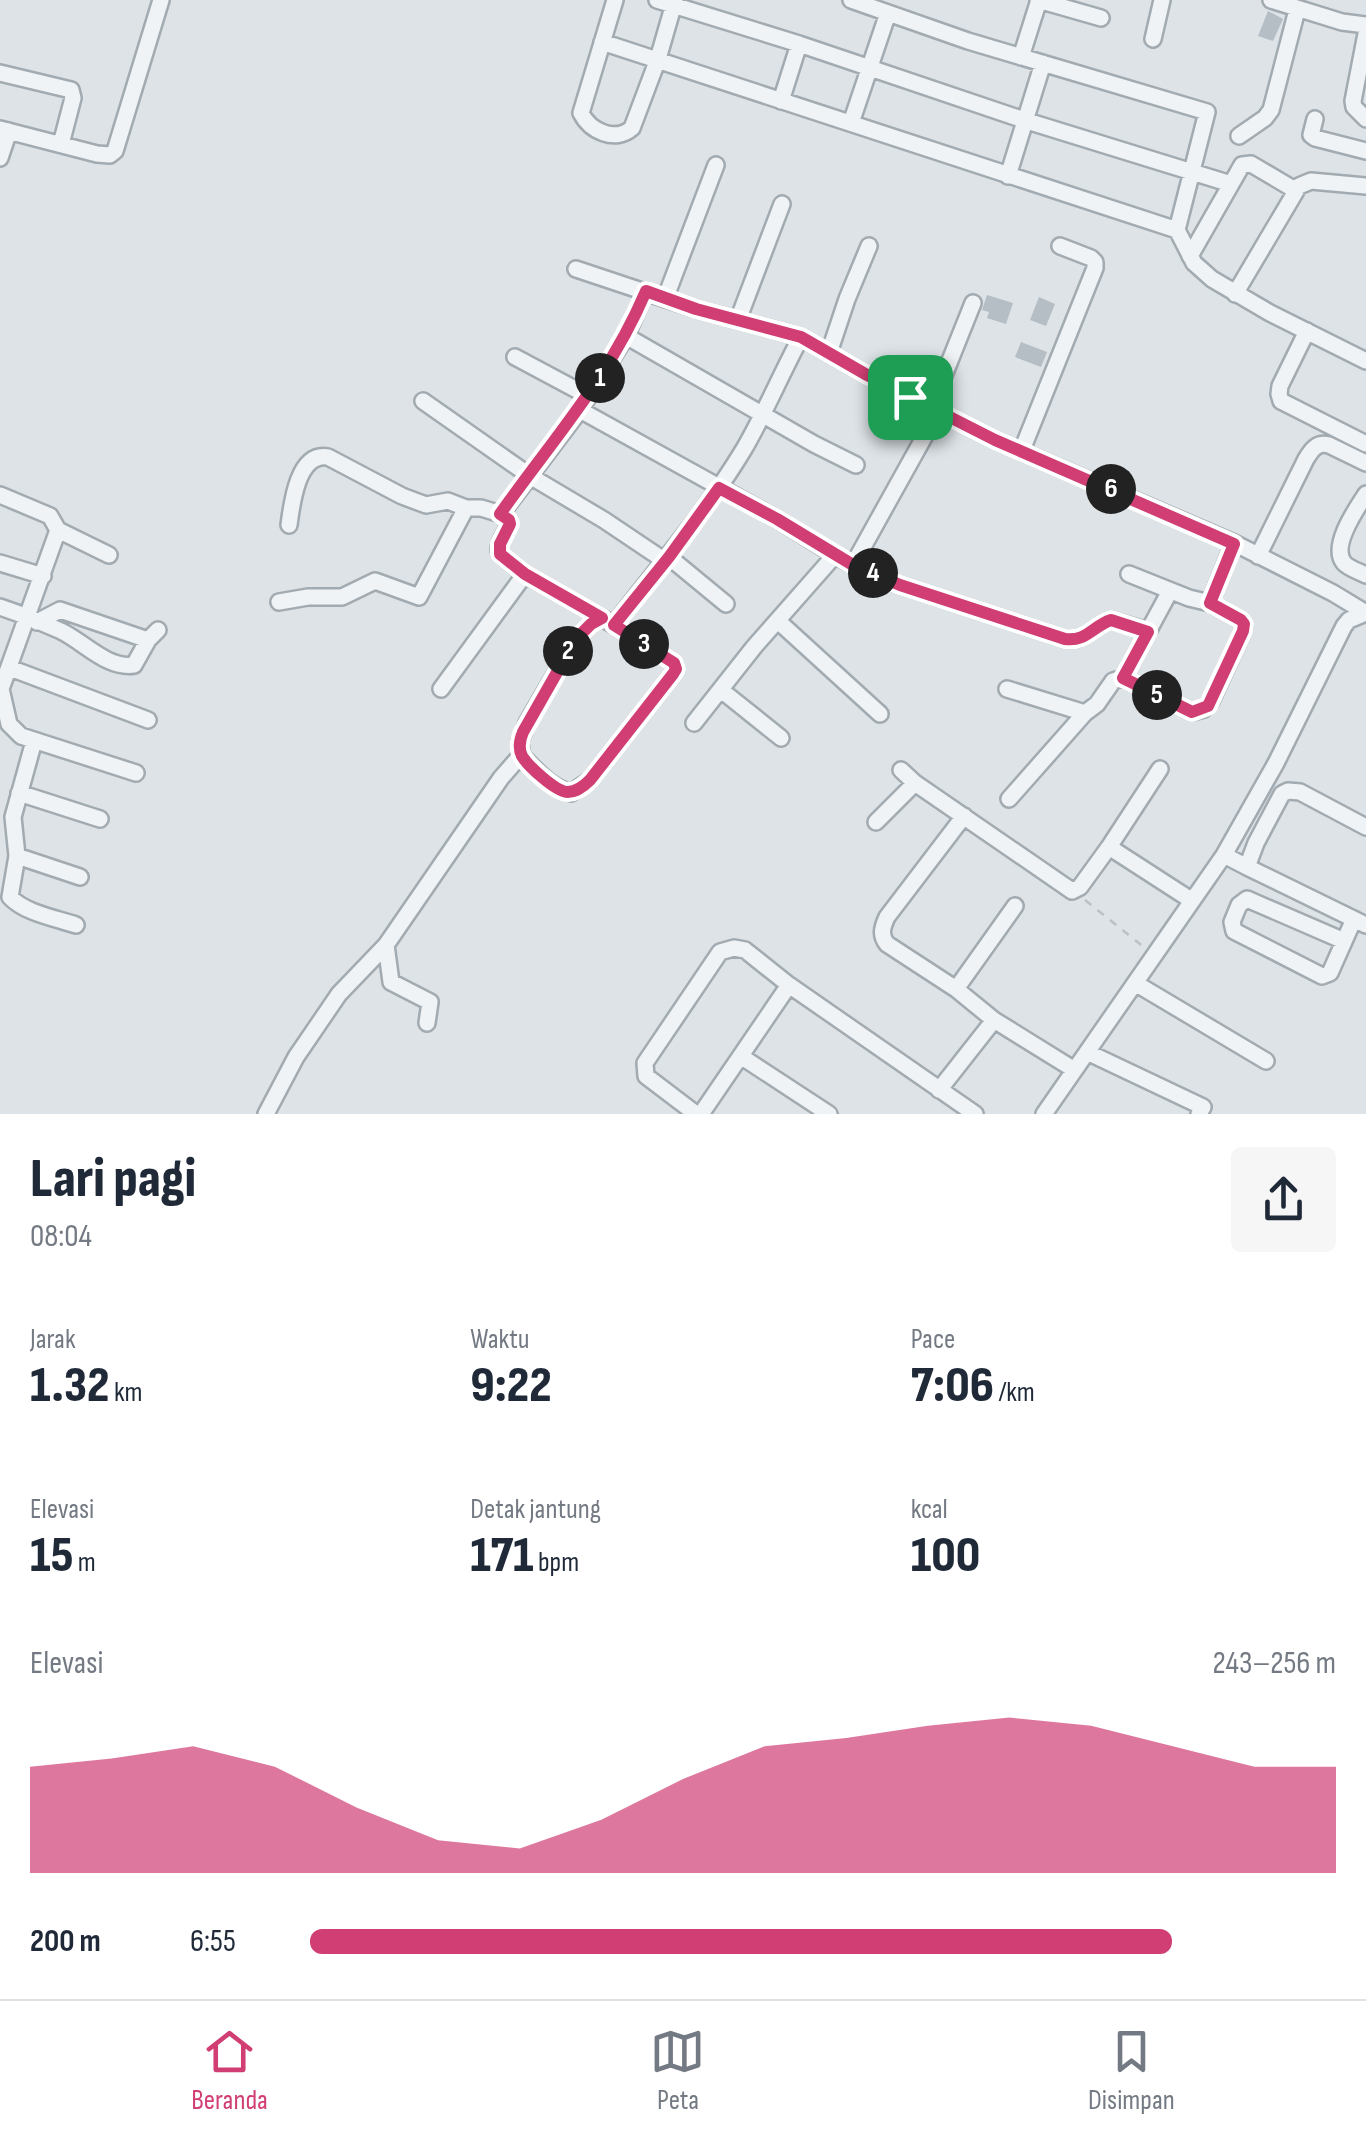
<!DOCTYPE html>
<html lang="id">
<head>
<meta charset="utf-8">
<style>
  body { margin:0; font-family:"Sofia Sans Condensed",sans-serif; background:#f6f6f7; color:#1f2937; height:100vh; display:flex; flex-direction:column; font-size:38px; white-space:nowrap }
  * { box-sizing:border-box; margin:0 }
  p { font-size:32px; color:#747a83 }
  .icon { flex:none; width:55px; height:55px; fill:none; stroke:currentColor; stroke-width:2; stroke-linecap:round; stroke-linejoin:round }
  .map { position:relative; height:1114px; overflow:hidden }
  .details { display:flex; flex-direction:column; background:#fff; flex:1 }
  .details>* { flex:none }
  .pin { position:absolute; display:grid; place-items:center; width:85px; height:85px; color:#fff; margin:-42px; border-radius:20px; box-shadow:0 5px 15px #0006 }
  .km { position:absolute; width:50px; height:50px; margin:-25px; border-radius:50%; background:#222; color:#fff; font-size:28px; line-height:50px; text-align:center }
  .round { display:grid; place-items:center; flex:none; width:105px; height:105px; border-radius:10px; background:#f6f6f7 }
  .overview { display:flex; align-items:center; justify-content:space-between; height:170px; padding:0 30px }
  h1 { font-size:55px; font-weight:800; line-height:75px }
  .metrics { display:grid; grid-template-columns:repeat(3,1fr); gap:15px; height:170px; padding:10px 30px }
  .metrics div { display:grid; align-content:center }
  .metrics b { font-size:50px; font-weight:800 }
  .metrics small { font-size:28px; font-weight:400 }
  .metrics p { font-size:28px }
  .chart { height:280px; padding:20px 30px }
  .chart p { display:flex; justify-content:space-between }
  .chart svg { width:100%; height:180px; margin-top:10px; fill:#d03e74; opacity:.7 }
  ul { padding:0 30px; list-style:none; font-size:32px }
  li { display:grid; grid-template-columns:160px 120px 1fr; align-items:center; height:75px }
  li i { height:25px; border-radius:12px; background:#d03e74 }
  .dock { display:flex; justify-content:space-around; align-items:center; height:140px; border-top:2px solid #e0e1e3; background:#fff; font-size:28px; color:#747a83 }
  .dock a { display:grid; justify-items:center; gap:5px }
  .dock .active { color:#d03e74 }
  .map>svg:first-child { display:block }
</style>
</head>
<body>
<div class="map">
<svg width="1366" height="1114" viewBox="0 0 1366 1114">
  <rect width="100%" height="100%" fill="#dde3e7"/>
  <path fill="#b4bec4" d="M 1268,11 L 1283,19 L 1273,41 L 1258,36 Z
    M 987,295 L 1013,303 L 1006,324 L 987,318 L 989,312 L 982,310 Z
    M 1039,297 L 1055,304 L 1046,326 L 1030,320 Z
    M 1021,342 L 1047,352 L 1041,367 L 1015,357 Z"/>
  <g fill="none" stroke-linecap="round" stroke-linejoin="round">
    <g stroke="#a2abb1" stroke-width="20">
      <path id="minor" d="M 615,0 L 581,113 C 590,131 615,143 632,128 L 658,59 L 675,0
        M 657,0 L 799,44 L 1027,121 L 1231,184
        M 851,0 L 968,41 L 1207,112 L 1177,230 L 1194,263 L 1212,279 L 1270,313 L 1366,361
        M 1038,0 L 1101,18
        M 1271,0 L 1342,22 L 1366,25
        M 1366,34 L 1353,101 L 1354,107 L 1366,119
        M 1153,39 L 1162,0
        M 602,42 L 1177,230
        M 1021,57 L 1039,0
        M 0,73 L 71,90 L 73,98 L 61,144
        M 781,101 L 799,44
        M 1315,119 L 1311,135 L 1315,138 L 1366,151
        M 851,123 L 888,13
        M 0,129 L 97,154 L 110,155 L 115,151 L 161,0
        M 1239,136 L 1265,118 L 1271,110 L 1297,10
        M 0,158 L 9,131
        M 1008,176 L 1043,63
        M 1190,256 L 1242,165 L 1251,164 L 1295,190
        M 576,269 L 696,309 L 801,337 L 867,375 L 995,440 L 1234,543 L 1333,593 L 1366,613
        M 1235,294 L 1299,186 L 1311,181 L 1366,186
        M 665,299 L 716,165
        M 738,320 L 782,204
        M 1307,331 L 1280,386 L 1279,394 L 1281,401 L 1366,444
        M 626,336 L 814,444 L 856,465
        M 829,353 L 847,299 L 869,246
        M 515,357 L 588,396
        M 423,401 L 530,476 L 604,520 L 665,561
        M 931,408 L 973,303
        M 580,410 L 777,519 L 835,555
        M 1022,450 L 1095,268 L 1095,262 L 1091,258 L 1060,246
        M 1366,494 C 1357,508 1330,546 1344,563 C 1348,568 1360,572 1366,575
        M 0,495 L 50,516 L 58,530 L 109,555
        M 501,514 L 509,520 C 509,533 496,541 500,554 L 525,574 L 602,618
        M 289,525 C 292,502 298,452 328,457 L 402,496 L 426,505 L 448,501 L 466,508 L 481,508 L 501,514 L 580,410 L 626,336 L 646,291
        M 58,530 L 1,689 L 9,724 L 21,736 L 136,773
        M 1258,556 L 1306,459 C 1312,449 1317,442 1329,445 L 1366,463
        M 669,557 L 726,604
        M 0,563 L 43,576
        M 853,565 L 900,585 L 1065,639 C 1086,642 1093,626 1111,620 L 1148,631
        M 279,602 L 308,597 L 342,597 L 375,581 L 419,597 L 466,508
        M 1210,603 L 1234,543
        M 0,607 C 21,614 41,622 61,631 C 84,642 107,669 134,665 L 148,640 L 158,630
        M 778,621 L 880,714
        M 37,622 L 60,610 L 148,640
        M 10,668 L 148,720
        M 1123,678 L 1192,712 L 1204,709 L 1211,701 L 1243,631 L 1244,624 L 1241,620 L 1210,603 L 1189,598 L 1129,574
        M 441,689 L 525,574
        M 1007,689 L 1085,713
        M 721,690 L 781,738
        M 694,723 L 754,647 L 835,555 L 853,565 L 938,412
        M 34,741 L 13,817 L 17,856 L 10,897 C 25,913 55,918 76,925
        M 521,755 C 536,770 550,787 571,793 L 590,780 L 673,674 L 676,669 L 674,663 L 614,625
        M 901,770 L 915,783 L 1072,891 L 1080,887 L 1109,847 L 1191,900
        M 19,793 L 100,819
        M 1009,799 L 1085,713 L 1097,704 L 1113,681 L 1123,678 L 1170,591
        M 964,816 L 887,917 C 882,928 880,935 887,944 L 956,989 L 994,1020 L 1073,1069
        M 876,822 L 915,783
        M 1109,847 L 1160,769
        M 1224,855 L 1247,867 L 1256,843 L 1282,794 L 1288,791 L 1300,792 L 1366,827
        M 17,856 L 80,877
        M 1247,867 L 1366,925
        M 1344,941 L 1247,899 L 1239,905 L 1232,922 L 1234,931 L 1322,976 L 1330,973 L 1354,919
        M 386,945 L 391,982 L 430,1002 L 427,1023
        M 1135,983 L 1266,1061
        M 956,989 L 1015,906
        M 1087,1052 L 1203,1107 L 1199,1114
        M 742,1057 L 829,1114
        M 939,1090 L 994,1020
        M 266,1114 L 296,1057 L 339,994 L 386,945 L 501,778 L 521,755 L 520,741 L 527,723 L 576,639 L 591,624 L 602,618 L 614,625 C 658,567 706,512 744,449 C 765,413 781,374 801,337
        M 696,1114 L 646,1076 L 645,1063 L 720,952 L 734,948 L 745,950 L 789,985
        M 701,1114 L 789,985 L 975,1114
        M 1044,1114 L 1224,855 L 1276,763 L 1344,626 L 1349,620 L 1366,613"/>
    </g>
    <path stroke="#bbc1c5" stroke-width="2.5" stroke-dasharray="8 8" stroke-linecap="butt" d="M 1085,900 L 1145,948"/>
    <use href="#minor" stroke="#f0f3f5" stroke-width="15"/>
  </g>
  <g fill="none" stroke-linecap="round" stroke-linejoin="round">
    <g stroke="#fff" stroke-width="20">
      <path id="route" d="M 646,291 L 696,309 L 801,337 L 867,375 L 995,440 L 1234,544 L 1210,603 L 1241,620 L 1244,624 L 1243,631 L 1208,706 L 1192,712 L 1123,678 L 1148,632 L 1111,620 C 1093,626 1086,642 1065,639 L 900,585 L 853,565 L 777,519 L 719,488 L 669,557 L 614,625 L 674,663 L 676,669 L 673,674 L 590,780 C 584,786 577,792 568,792 C 556,792 528,766 522,756 C 518,748 520,739 523,732 L 576,639 L 591,624 L 602,618 L 525,574 L 500,554 L 500,544 L 510,524 L 509,520 L 500,514 C 554,438 609,378 646,291 Z"/>
    </g>
    <use href="#route" stroke="#d03e74" stroke-width="12"/>
  </g>
</svg>
<div class="pin" style="left:910px;top:397px;background:#1e9e55"><svg class="icon" aria-label="arrive" viewBox="0 0 24 24"><path d="M6 21V4h12l-3 4 3 4H6"/></svg></div>
<b class="km" style="left:600px;top:378px">1</b>
<b class="km" style="left:568px;top:651px">2</b>
<b class="km" style="left:644px;top:644px">3</b>
<b class="km" style="left:873px;top:573px">4</b>
<b class="km" style="left:1157px;top:695px">5</b>
<b class="km" style="left:1111px;top:489px">6</b>
</div>
<section class="details">
<div class="overview"><div><h1>Lari pagi</h1><p>08:04</p></div><a class="round"><svg class="icon" aria-label="share" viewBox="0 0 24 24"><path d="M12 15V3M7 8l5-5 5 5M5 13v7h14v-7"/></svg></a></div>
<div class="metrics">
<div><p>Jarak</p><b>1.32<small> km</small></b></div>
<div><p>Waktu</p><b>9:22</b></div>
<div><p>Pace</p><b>7:06<small> /km</small></b></div>
</div>
<div class="metrics">
<div><p>Elevasi</p><b>15<small> m</small></b></div>
<div><p>Detak jantung</p><b>171<small> bpm</small></b></div>
<div><p>kcal</p><b>100</b></div>
</div>
<div class="chart"><p><span>Elevasi</span>243–256 m</p>
<svg viewBox="0 0 160 44" preserveAspectRatio="none"><path d="M0 44V18L10 16L20 13L30 18L40 28L50 36L60 38L70 31L80 21L90 13L100 11L110 8L120 6L130 8L140 13L150 18L160 18V44z"/></svg>
</div>
<ul>
<li><b>200 m</b>6:55<i style="width:84%"></i></li>
</ul>
</section>
<nav class="dock">
<a class="active"><svg class="icon" aria-label="home" viewBox="0 0 24 24"><path d="M3 11l9-7 9 7M6 9v11h12V9"/></svg>Beranda</a>
<a><svg class="icon" aria-label="map" viewBox="0 0 24 24"><path d="M3 6l6-2 6 2 6-2v14l-6 2-6-2-6 2zM9 4v14M15 6v14"/></svg>Peta</a>
<a><svg class="icon" aria-label="saved" viewBox="0 0 24 24"><path d="M7 4h10v16l-5-4-5 4z"/></svg>Disimpan</a>
</nav>
</body>
</html>
